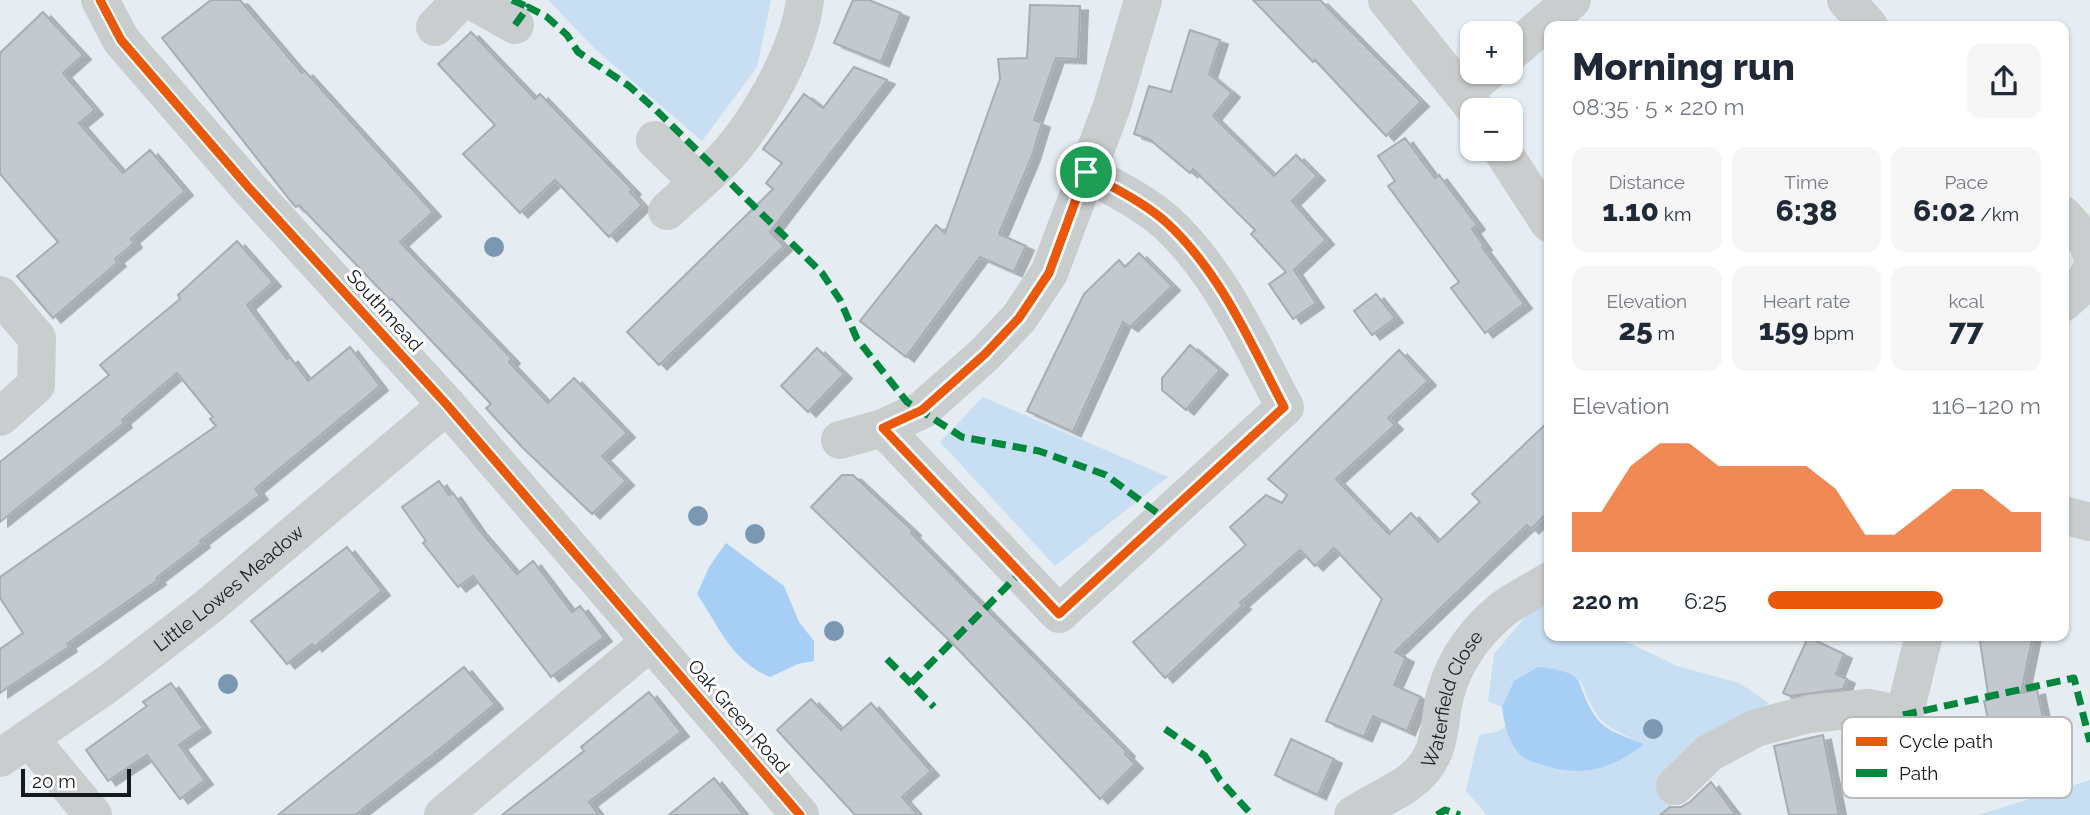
<!DOCTYPE html>
<html lang="en">
<head>
<meta charset="utf-8">
<style>
  body { margin:0; font-family:Raleway,sans-serif; background:#f6f6f7; color:#1f2937; height:100vh; display:flex; flex-direction:column; font-size:26px; white-space:nowrap }
  * { box-sizing:border-box; margin:0 }
  p { font-size:23px; color:#747a83 }
  .icon { flex:none; width:38px; height:38px; fill:none; stroke:currentColor; stroke-width:2; stroke-linecap:round; stroke-linejoin:round }
  .map { position:relative; flex:1; overflow:hidden }
  .side { position:absolute; left:1544px; top:21px; width:525px; height:620px; display:flex; flex-direction:column; background:#fff; border-radius:14px; box-shadow:0 2px 5px #0004 }
  .side>* { flex:none }
  .buttons { position:absolute; left:1460px; top:21px; display:grid; gap:14px }
  .buttons a { display:grid; place-items:center; width:63px; height:63px; border-radius:14px; background:#fff; box-shadow:0 2px 5px #0004; font-size:35px }
  .scale { position:absolute; left:21px; bottom:18px; width:110px; box-sizing:border-box; padding-left:7px; border:4px solid #151a1e; border-top:0; font-size:19px; line-height:24px; white-space:nowrap; color:#151a1e; -webkit-text-stroke:5px #fff; paint-order:stroke }
  .pin { position:absolute; display:grid; place-items:center; width:60px; height:60px; color:#fff; margin:-30px; border:4px solid #fff; border-radius:50%; box-shadow:0 2px 7px #0007 }
  .round { display:grid; place-items:center; flex:none; width:74px; height:74px; border-radius:14px; background:#f6f6f7 }
  .summary { display:flex; align-items:center; justify-content:space-between; height:119px; padding:0 28px }
  h1 { font-size:38px; font-weight:800; line-height:52px }
  .metrics { display:grid; grid-template-columns:repeat(3,1fr); gap:10px; height:119px; padding:7px 28px }
  .metrics div { display:grid; align-content:center; border-radius:14px; background:#f6f6f7; text-align:center }
  .metrics b { font-size:30px; font-weight:800 }
  .metrics small { font-size:19px; font-weight:400 }
  .metrics p { font-size:19px }
  .chart { height:196px; padding:14px 28px }
  .chart p { display:flex; justify-content:space-between }
  .chart svg { width:100%; height:126px; margin-top:7px; fill:#ea580c; opacity:.7 }
  ul { padding:0 28px; list-style:none; font-size:23px }
  li { display:grid; grid-template-columns:112px 84px 1fr; align-items:center; height:52px }
  li i { height:18px; border-radius:9px; background:#ea580c }
  .map>svg:first-child { display:block }
</style>
</head>
<body>
<div class="map">
<svg width="2090" height="815" viewBox="0 0 2090 815">
  <defs>
    <filter id="shadow"><feDropShadow dx="8" dy="4.5" stdDeviation="0" flood-color="#0004"/></filter>
  </defs>
  <rect width="100%" height="100%" fill="#e5ecf2"/>
  <path fill="#c8def3" d="M 548,0 L 771,0 L 757,67 L 702,141 L 596,50 Z
    M 983,397 L 1168,477 L 1055,566 L 940,442 Z
    M 1543,596 L 1549,599 L 1549,635 L 1613,635 L 1677,666 L 1739,683 L 1769,703 L 1662,773 L 1673,815 L 1487,815 L 1466,791 L 1479,735 L 1497,732 L 1506,726 L 1513,744 L 1643,744 C 1602,723 1599,727 1581,681 L 1514,681 L 1502,707 L 1488,701 L 1494,654 Z
    M 2090,780 L 2090,815 L 1978,815 Z"/>
  <path fill="#a7cff5" d="M 726,543 L 784,586 L 799,622 L 814,641 L 814,661 L 798,664 L 770,677 C 730,660 719,626 697,594 L 709,567 Z
    M 1538,667 C 1591,673 1572,680 1595,716 C 1605,732 1628,737 1644,744 C 1613,769 1581,778 1543,765 C 1537,763 1527,761 1523,757 C 1509,746 1504,723 1502,707 L 1514,681 Z"/>
  <path fill="#c3c9ce" stroke="#a7adb2" stroke-width="2" filter="url(#shadow)" d="M 211,0 L 240,0 L 302,73 L 305,71 L 433,212 L 400,242 L 512,359 L 509,362 L 548,403 L 574,378 L 627,433 L 602,456 L 626,481 L 592,514 L 522,447 L 486,408 L 491,404 L 392,299 L 390,300 L 299,205 L 296,207 L 293,204 L 162,38 Z
    M 853,0 L 869,0 L 901,13 L 881,62 L 834,43 Z
    M 1253,0 L 1320,0 L 1421,102 L 1386,136 L 1315,60 L 1313,62 Z
    M 1030,5 L 1080,6 L 1078,59 L 1056,58 L 1034,120 L 1042,123 L 1032,156 L 999,234 L 1026,246 L 1014,272 L 980,257 L 906,357 L 860,321 L 936,225 L 945,233 L 1000,79 L 998,59 L 1027,58 Z
    M 43,12 L 83,55 L 63,73 L 95,110 L 79,123 L 123,173 L 150,150 L 185,191 L 131,239 L 134,243 L 115,259 L 118,262 L 53,318 L 17,276 L 58,242 L 0,174 L 0,53 Z
    M 1190,30 L 1220,40 L 1209,74 L 1232,93 L 1213,116 L 1274,176 L 1296,155 L 1317,176 L 1292,201 L 1326,240 L 1294,270 L 1316,303 L 1293,319 L 1269,284 L 1286,272 L 1251,234 L 1255,230 L 1193,169 L 1190,173 L 1149,139 L 1134,134 L 1149,86 L 1171,92 Z
    M 471,32 L 535,99 L 540,94 L 633,190 L 630,192 L 642,205 L 609,237 L 555,180 L 520,213 L 463,154 L 495,125 L 438,64 Z
    M 854,67 L 887,80 L 770,232 L 784,246 L 659,365 L 627,332 L 773,189 L 766,183 L 782,163 L 763,149 L 804,94 L 823,108 Z
    M 1405,138 L 1435,178 L 1439,175 L 1477,225 L 1472,229 L 1484,246 L 1482,247 L 1524,304 L 1485,333 L 1451,288 L 1459,282 L 1388,186 L 1395,181 L 1378,156 Z
    M 237,241 L 273,282 L 247,305 L 287,359 L 290,357 L 308,381 L 350,347 L 380,386 L 255,489 L 260,495 L 200,541 L 202,543 L 156,578 L 158,580 L 67,644 L 69,647 L 0,693 L 0,649 L 23,633 L 0,598 L 0,577 L 216,426 L 210,419 L 213,417 L 177,373 L 122,420 L 124,423 L 0,522 L 0,462 L 109,375 L 100,365 L 180,299 L 178,295 Z
    M 1139,253 L 1172,286 L 1130,327 L 1123,322 L 1073,432 L 1027,411 L 1084,294 L 1119,260 L 1125,267 Z
    M 1376,294 L 1395,318 L 1372,335 L 1354,311 Z
    M 1190,345 L 1220,370 L 1186,410 L 1162,390 L 1162,378 Z
    M 817,348 L 844,374 L 808,412 L 781,386 Z
    M 1399,350 L 1428,381 L 1388,418 L 1395,425 L 1336,479 L 1389,534 L 1411,513 L 1438,542 L 1480,502 L 1472,494 L 1549,421 L 1549,511 L 1531,529 L 1527,525 L 1395,652 L 1406,658 L 1394,685 L 1421,697 L 1407,731 L 1373,716 L 1364,737 L 1326,721 L 1382,599 L 1334,548 L 1315,566 L 1300,550 L 1240,603 L 1243,605 L 1165,678 L 1133,642 L 1246,545 L 1230,527 L 1266,495 L 1282,503 L 1287,495 L 1268,479 Z
    M 842,475 L 853,475 L 913,531 L 911,533 L 921,543 L 1127,752 L 1125,754 L 1135,764 L 1100,799 L 954,645 L 811,507 Z
    M 439,481 L 449,495 L 453,493 L 479,530 L 517,574 L 533,561 L 572,612 L 580,606 L 604,637 L 551,677 L 473,576 L 458,587 L 423,543 L 426,541 L 402,507 Z
    M 347,547 L 382,591 L 314,647 L 312,644 L 287,664 L 251,621 Z
    M 1979,635 L 2033,635 L 2021,693 L 2037,690 L 2056,780 L 2004,791 L 1984,701 L 1989,700 Z
    M 1808,637 L 1844,654 L 1836,674 L 1847,679 L 1843,689 L 1790,696 L 1783,693 Z
    M 464,667 L 495,704 L 435,753 L 355,815 L 278,815 Z
    M 171,683 L 203,728 L 179,745 L 205,780 L 180,799 L 147,755 L 108,781 L 86,750 L 147,706 L 143,702 Z
    M 649,692 L 681,732 L 589,802 L 599,815 L 502,815 L 584,751 L 581,747 Z
    M 811,699 L 841,730 L 871,703 L 931,771 L 902,797 L 918,815 L 855,815 L 777,730 Z
    M 1823,735 L 1839,815 L 1789,815 L 1774,746 Z
    M 1291,739 L 1334,759 L 1318,795 L 1275,775 Z
    M 714,778 L 744,815 L 669,815 Z
    M 1711,782 L 1736,815 L 1660,815 L 1670,807 L 1681,807 L 1690,802 Z"/>
  <g fill="none" stroke-linecap="round" stroke-linejoin="round">
    <g stroke="#cacdce" stroke-width="38">
      <path d="M 100,0 L 121,40 L 249,188 L 447,405 L 800,815"/>
      <path d="M 470,0 L 515,25"/>
      <path d="M 1387,0 L 1476,110"/>
      <path d="M 1846,0 L 1869,26"/>
      <path d="M 435,27 L 461,0"/>
      <path d="M 1510,53 L 1572,0"/>
      <path d="M 1464,92 L 1488,72"/>
      <path d="M 655,140 L 698,182"/>
      <path d="M 1501,149 L 1549,223"/>
      <path d="M 667,211 C 682,197 699,183 715,168 C 754,130 798,55 805,0"/>
      <path d="M 2063,215 L 2088,243 L 2090,251"/>
      <path d="M 0,295 L 37,338 L 36,385 L 0,417"/>
      <path d="M 2063,303 L 2084,284 L 2090,271"/>
      <path d="M 883,428 L 1059,614 L 1285,407 C 1251,344 1221,273 1167,223 C 1144,202 1113,188 1086,172"/>
      <path d="M 840,440 L 883,428 L 922,410 L 985,354 L 1019,318 L 1049,273 L 1112,106 L 1143,0"/>
      <path d="M 2063,515 L 2090,522"/>
      <path d="M 29,738 L 93,815"/>
      <path d="M 1895,753 L 1924,635"/>
      <path id="s1" d="M 0,758 L 109,683 L 209,606 L 447,405"/>
      <path d="M 1675,786 L 1709,753 L 1756,728 L 1809,714 L 1868,708 L 1903,715"/>
      <path d="M 443,815 L 650,642"/>
      <path id="s2" d="M 1353,815 C 1376,799 1407,790 1424,768 C 1443,744 1438,719 1446,692 C 1455,659 1477,630 1503,609 C 1517,598 1534,591 1549,581"/>
    </g>
    <path stroke="#00873e" stroke-width="7" stroke-dasharray="14 7" stroke-linecap="butt" d="M 512,0 L 528,7
      M 515,25 L 528,7 L 547,17 L 567,35 L 578,52 L 629,86 L 655,109 L 822,273 L 840,300 L 857,339 L 907,402 L 962,437 L 1039,451 L 1106,475 L 1164,518
      M 887,659 L 934,707
      M 911,683 L 1020,573
      M 1903,715 L 2074,678 L 2090,742
      M 1165,729 L 1205,756 L 1220,780 L 1252,815
      M 1437,815 L 1445,810 L 1460,815"/>
    <g stroke="#fff" stroke-width="13">
      <path id="cycleway" d="M 100,0 L 121,40 L 249,188 L 447,405 L 800,815
        M 883,428 L 1059,614 L 1285,407 C 1251,344 1221,273 1167,223 C 1144,202 1113,188 1086,172"/>
    </g>
    <use href="#cycleway" stroke="#e8590c" stroke-width="9"/>
  </g>
  <g fill="#7a98b2">
    <circle cx="494" cy="247" r="10"/>
    <circle cx="698" cy="516" r="10"/>
    <circle cx="755" cy="534" r="10"/>
    <circle cx="834" cy="631" r="10"/>
    <circle cx="228" cy="684" r="10"/>
    <circle cx="1653" cy="729" r="10"/>
  </g>
  <g fill="none" stroke-linecap="round" stroke-linejoin="round">
    <g stroke="#fff" stroke-width="14">
      <path id="route" d="M 1086,172 C 1113,188 1144,202 1167,223 C 1221,273 1251,344 1284,407 L 1059,614 L 883,428 L 922,410 L 985,354 L 1019,318 L 1049,273 Z"/>
    </g>
    <use href="#route" stroke="#ea580c" stroke-width="9"/>
  </g>
  <g text-anchor="middle" stroke-width="6" stroke-linejoin="round" paint-order="stroke">
    <g font-size="19" fill="#151a1e" stroke="#fff">
      <text transform="translate(385 310) rotate(48)" y="7">Southmead</text>
      <text dy="7" stroke="none"><textPath href="#s1" startOffset="285">Little Lowes Meadow</textPath></text>
      <text dy="7" stroke="none"><textPath href="#s2" startOffset="161">Waterfield Close</textPath></text>
      <text transform="translate(739 716) rotate(49)" y="7">Oak Green Road</text>
    </g>
  </g>
  <rect x="1842" y="717" width="230" height="81" rx="10" fill="#fff" stroke="#b9babc" stroke-width="2"/>
  <rect x="1856" y="737" width="31" height="9" fill="#e8590c"/>
  <rect x="1856" y="769" width="31" height="8" fill="#00873e"/>
  <g font-size="19" fill="#151a1e">
    <text x="1899" y="748">Cycle path</text>
    <text x="1899" y="780">Path</text>
  </g>
</svg>
<div class="buttons">
<a>+</a>
<a>−</a>
</div>
<div class="scale">20 m</div>
<div class="pin" style="left:1086px;top:172px;background:#1e9e55"><svg class="icon" aria-label="arrive" viewBox="0 0 24 24"><path d="M6 21V4h12l-3 4 3 4H6"/></svg></div>
<section class="side">
<div class="summary"><div><h1>Morning run</h1><p>08:35 · 5 × 220 m</p></div><a class="round"><svg class="icon" aria-label="share" viewBox="0 0 24 24"><path d="M12 15V3M7 8l5-5 5 5M5 13v7h14v-7"/></svg></a></div>
<div class="metrics">
<div><p>Distance</p><b>1.10<small> km</small></b></div>
<div><p>Time</p><b>6:38</b></div>
<div><p>Pace</p><b>6:02<small> /km</small></b></div>
</div>
<div class="metrics">
<div><p>Elevation</p><b>25<small> m</small></b></div>
<div><p>Heart rate</p><b>159<small> bpm</small></b></div>
<div><p>kcal</p><b>77</b></div>
</div>
<div class="chart"><p><span>Elevation</span>116–120 m</p>
<svg viewBox="0 0 160 44" preserveAspectRatio="none"><path d="M0 44V30L10 30L20 14L30 6L40 6L50 14L60 14L70 14L80 14L90 22L100 38L110 38L120 30L130 22L140 22L150 30L160 30V44z"/></svg>
</div>
<ul>
<li><b>220 m</b>6:25<i style="width:64%"></i></li>
</ul>
</section>
</div>
</body>
</html>
